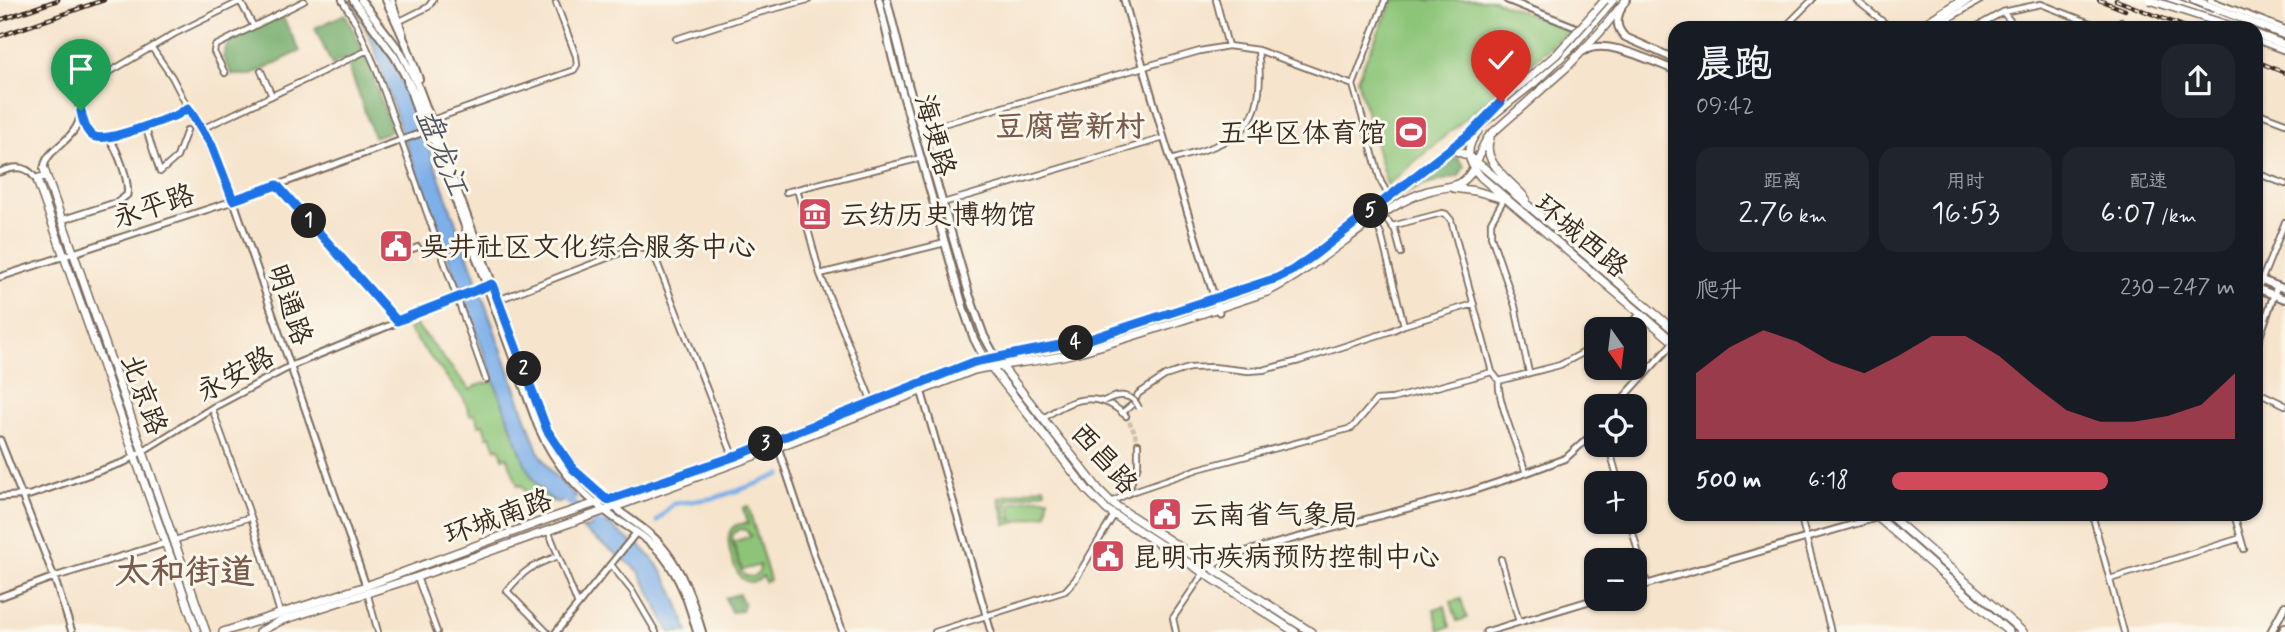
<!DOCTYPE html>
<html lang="zh">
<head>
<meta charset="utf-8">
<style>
  body { margin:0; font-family:Mynerve,"LXGW WenKai TC",sans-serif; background:#20242c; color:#f1f3f6; height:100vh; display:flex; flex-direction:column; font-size:26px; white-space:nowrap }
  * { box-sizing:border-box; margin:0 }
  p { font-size:23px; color:#9ea1a6 }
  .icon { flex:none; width:38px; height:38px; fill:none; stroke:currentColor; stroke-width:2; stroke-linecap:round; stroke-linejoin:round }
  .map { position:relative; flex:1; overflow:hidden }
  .side { position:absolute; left:1668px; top:21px; width:595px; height:500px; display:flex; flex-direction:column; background:#171b24; border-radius:21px; box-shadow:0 2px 5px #0004 }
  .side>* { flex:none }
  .needle { width:46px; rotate:166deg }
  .fabs { position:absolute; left:1584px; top:317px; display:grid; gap:14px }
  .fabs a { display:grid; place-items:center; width:63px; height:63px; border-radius:14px; background:#171b24; box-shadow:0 2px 5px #0004; font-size:35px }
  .pin { position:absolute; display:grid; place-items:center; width:60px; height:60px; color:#fff; margin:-72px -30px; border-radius:50% 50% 50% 0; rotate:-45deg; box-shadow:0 0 7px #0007 }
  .pin .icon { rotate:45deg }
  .km { position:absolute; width:35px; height:35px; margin:-18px; border-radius:50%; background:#222; color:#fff; font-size:19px; line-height:35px; text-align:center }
  .round { display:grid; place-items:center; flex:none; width:74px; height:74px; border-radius:21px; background:#20242c }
  .summary { display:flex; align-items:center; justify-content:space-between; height:119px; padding:0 28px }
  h1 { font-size:38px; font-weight:600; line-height:52px }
  .metrics { display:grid; grid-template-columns:repeat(3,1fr); gap:10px; height:119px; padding:7px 28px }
  .metrics div { display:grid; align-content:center; border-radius:18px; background:#20242c; text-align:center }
  .metrics b { font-size:30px; font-weight:600 }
  .metrics small { font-size:19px; font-weight:400 }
  .metrics p { font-size:19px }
  .chart { height:196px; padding:14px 28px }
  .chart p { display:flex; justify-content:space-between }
  .chart svg { width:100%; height:126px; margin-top:7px; fill:#d1495b; opacity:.7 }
  ul { padding:0 28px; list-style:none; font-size:23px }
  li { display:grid; grid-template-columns:112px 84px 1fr; align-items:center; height:52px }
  li i { height:18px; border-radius:9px; background:#d1495b }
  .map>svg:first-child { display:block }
</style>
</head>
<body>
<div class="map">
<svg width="2285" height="632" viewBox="0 0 2285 632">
  <rect width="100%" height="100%" fill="#fbf7ec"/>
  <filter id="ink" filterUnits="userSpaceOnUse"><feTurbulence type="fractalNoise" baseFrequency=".0143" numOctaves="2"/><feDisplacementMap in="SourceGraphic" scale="14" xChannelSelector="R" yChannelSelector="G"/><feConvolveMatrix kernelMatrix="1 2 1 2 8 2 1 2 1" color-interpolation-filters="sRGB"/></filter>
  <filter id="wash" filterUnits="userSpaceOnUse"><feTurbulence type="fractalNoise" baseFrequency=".00686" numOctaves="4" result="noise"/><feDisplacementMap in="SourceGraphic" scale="28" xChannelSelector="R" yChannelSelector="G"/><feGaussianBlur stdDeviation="1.57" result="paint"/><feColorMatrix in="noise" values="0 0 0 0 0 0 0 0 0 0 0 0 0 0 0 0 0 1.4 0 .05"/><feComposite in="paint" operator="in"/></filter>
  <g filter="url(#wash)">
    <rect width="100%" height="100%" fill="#f6e4cc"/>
    <path fill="#8cc578" stroke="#64784b" stroke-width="2" fill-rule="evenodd" d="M 1393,0 L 1494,0 L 1569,31 L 1387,185 L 1357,79 Z
      M 416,325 L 470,390 L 476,386 L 494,381 L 526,466 L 539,489 L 553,501 L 536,508 L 521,485 L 518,486 L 507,457 L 503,458 L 499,447 L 496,449 L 491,436 L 487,437 L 483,424 L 479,425 L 475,414 L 470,415 L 464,399 L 408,329 Z
      M 1044,486 L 1045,491 L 1009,500 L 1005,507 L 1008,517 L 1013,520 L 1009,507 L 1010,504 L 1036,498 L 1048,498 L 1047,514 L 1006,525 L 999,498 Z
      M 748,506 L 770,580 L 765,582 L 763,576 C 756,583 748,584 740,577 C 731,561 716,520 748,524 L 743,508 ZM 739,529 L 746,530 L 751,536 L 733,542 L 742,570 L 760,565 L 759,572 L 753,577 L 746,576 L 742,573 L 732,542 L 733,534 Z
      M 1461,599 L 1467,618 L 1457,621 L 1451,602 Z
      M 1445,606 L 1450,627 L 1439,630 L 1434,609 Z"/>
    <path fill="#71aa68" stroke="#566a43" stroke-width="2" d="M 281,14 L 300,51 L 252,75 L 232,75 L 223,57 L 228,42 Z
      M 345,14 L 363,50 L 392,131 L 374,137 L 346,59 L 332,65 L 315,28 Z
      M 1458,158 L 1464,166 L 1459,176 L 1422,186 L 1399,196 C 1414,183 1437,157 1458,158 Z
      M 739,594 L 744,604 L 742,611 L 731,612 L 725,598 Z"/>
    <path fill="#7dafe9" stroke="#5c6c84" stroke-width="2" d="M 352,0 L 368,0 L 427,143 L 538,451 L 552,473 L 577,497 L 558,503 C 542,495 534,482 526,466 L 401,131 L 373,44 Z
      M 602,523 L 609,524 L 634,544 L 638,544 C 667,570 676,596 688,632 L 670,632 L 639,571 L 582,529 Z"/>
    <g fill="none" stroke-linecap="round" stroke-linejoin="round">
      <path stroke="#7dafe9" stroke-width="4.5" d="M 657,521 L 673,504 L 715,498 L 751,486 L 781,474"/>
      <path stroke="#7dafe9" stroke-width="8" d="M 560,494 L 605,529"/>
    </g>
  </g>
  <g filter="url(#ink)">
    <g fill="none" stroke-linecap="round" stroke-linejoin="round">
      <path stroke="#d1bfa9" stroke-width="4.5" stroke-dasharray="4.5 2" stroke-linecap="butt" d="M 1126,416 L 1134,431 L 1138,444"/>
      <g stroke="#7c6b5b" stroke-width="8">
        <path id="minor" d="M 342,0 L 356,23 L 375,66 L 486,380
          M 392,0 L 404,35
          M 1216,0 L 1228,46
          M 1385,0 L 1353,85 L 1381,182 L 1389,196
          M 1856,0 L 1891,28
          M 2210,0 L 2285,29
          M 240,1 L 253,25
          M 2003,12 L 2016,28
          M 400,21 L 428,7 L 433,0
          M 1784,28 L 1812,0
          M 1916,28 L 1959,0
          M 1932,28 L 1981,0
          M 1974,28 L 2003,12 L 2041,4 L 2103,28
          M 2113,28 L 2121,21
          M 676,39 L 754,14 L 808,0
          M 2256,40 L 2285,51
          M 152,48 L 172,77 L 188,108
          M 261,71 L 272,96
          M 225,73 L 214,52 L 215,46 L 304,1
          M 2256,112 L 2285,123
          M 432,120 L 574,70 L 577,65 L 576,56 L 556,3
          M 145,126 L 160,172 L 177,157 L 187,130
          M 86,128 L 73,89 L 96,80 L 174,34 L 243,0
          M 202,129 L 368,50
          M 922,130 L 1200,51 L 1228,46 L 1258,50 L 1353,85
          M 1171,160 C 1241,140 1267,130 1258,50
          M 2256,173 L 2285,184
          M 277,185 L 397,322
          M 797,189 L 820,274 L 872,402
          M 786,192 L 921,158
          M 1504,199 L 1491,222 L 1491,236 L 1515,306 L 1529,373
          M 943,203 L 1164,138
          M 1374,220 L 1381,234 L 1404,325
          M 1388,221 L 1395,230 L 1401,253
          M 1392,226 L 1442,213 L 1446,214 L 1451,220 L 1492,372 L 1499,381 C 1496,398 1520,454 1526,473
          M 394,256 L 418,247
          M 820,274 L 945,243
          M 2258,289 L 2285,222
          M 498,300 L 628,250 C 638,247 649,246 655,257 L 733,456
          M 1626,329 L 1641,313
          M 1499,381 L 1560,365 L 1596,346
          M 2256,391 L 2285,405
          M 212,408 L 251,517 L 280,613
          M 1122,413 L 1134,403 L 1138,394 L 1165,376 L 1189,368 L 1213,367 L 1248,371 L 1263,370 L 1299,361 L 1391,331 L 1404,325 L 1474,304
          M 1043,419 C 1070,398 1098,389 1126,416
          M 1608,444 L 1619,483
          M 1127,494 L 1138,465 L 1138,444
          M 1111,502 L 1134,491 L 1198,469 L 1352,428 L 1376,400 L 1392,399 L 1492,372
          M 1800,514 L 1831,632
          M 2092,514 L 2124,632
          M 2234,514 L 2244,549
          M 1630,522 L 1647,584
          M 548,530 L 578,605
          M 175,540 L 251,517
          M 1501,559 L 1519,622
          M 612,566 L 632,591 L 656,632
          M 417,577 L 437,632
          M 2110,579 L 2241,538
          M 367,592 L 378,632
          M 547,632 L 507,591 C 526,568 532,566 558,556
          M 935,632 L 1065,591 L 1075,580 L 1114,515
          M 1176,632 L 1173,618 L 1203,574"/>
      </g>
      <g stroke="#7c6b5b" stroke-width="9">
        <path id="tertiary" d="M 1124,0 L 1164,138 L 1219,312
          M 1507,0 L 1575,27 L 1582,32
          M 86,128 C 91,137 99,139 109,138 L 177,115 L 188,108 L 212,146 L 229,187 L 366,586
          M 44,169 C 45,147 77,143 81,112
          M 0,172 C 16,165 29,165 38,183
          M 62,220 L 118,202 L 127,195 C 130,181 117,149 109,138
          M 0,277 L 239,199 L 424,132
          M 2256,347 L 2277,286
          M 921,390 L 991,632
          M 1616,406 L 1674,342
          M 0,440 L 54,577 L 72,632
          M 778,447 L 816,561 L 843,632
          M 0,497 L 30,495 L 125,462 L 212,408 L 291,366 L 488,285
          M 1211,567 L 1225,557 L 1469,492 L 1526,473 L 1566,458 L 1596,431
          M 1634,588 L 1889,514
          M 0,597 L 54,577 L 166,543
          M 556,632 L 636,533
          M 1486,632 L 1599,598"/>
      </g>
      <g stroke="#7c6b5b" stroke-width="10">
        <path id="secondary" d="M 353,0 L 395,57 L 420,103 L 538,426 C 555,465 579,492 613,517 C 631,529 651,540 664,557 C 681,578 690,607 697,632
          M 361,0 L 400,51 L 419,88 L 547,430 C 566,464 592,489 623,514 C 635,523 650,532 660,544 C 682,569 693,601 702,632
          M 386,0 L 407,46 L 419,79
          M 879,0 L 893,60 L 964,310 L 974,339 L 985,360
          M 887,0 L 908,84 L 969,294 L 984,336 L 996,358
          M 1621,9 C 1616,20 1616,28 1625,37 L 1675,59
          M 1584,51 C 1606,37 1652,62 1675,70
          M 407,81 L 424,132 L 433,141
          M 2256,278 L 2285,289
          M 2256,288 L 2285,299
          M 2271,632 L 2285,606
          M 2282,632 L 2285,627"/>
      </g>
      <g stroke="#7c6b5b" stroke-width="10">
        <path id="primary" d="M 2213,16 L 2244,28
          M 1490,114 L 1504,99
          M 1478,131 C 1464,148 1467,161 1481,177 L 1675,343
          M 1490,138 C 1480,163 1513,182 1526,199
          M 1456,151 L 1467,155 L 1483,167 L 1675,331
          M 44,169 L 206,632
          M 46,177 L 39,178 L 38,183 L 197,632
          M 1453,188 L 1476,191 L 1500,198
          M 988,363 L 1087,490 L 1107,510 L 1295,632
          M 1000,364 L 1099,490 L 1113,504 L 1311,632
          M 1874,514 L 2009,632
          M 1888,514 L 2023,632
          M 223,632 L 366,586 L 548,519 L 710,465 L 974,362 L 1090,339 L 1277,278 L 1293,270 L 1317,253 L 1535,82 L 1572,47 L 1613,0
          M 259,632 L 280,621 L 417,577 L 626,503 L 778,447 L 974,370 C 1006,363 1039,362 1071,354 C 1137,337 1202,313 1267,292 C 1316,268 1355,228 1402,202 C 1412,197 1422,192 1432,190 C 1443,187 1454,188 1463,181 C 1478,170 1478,149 1490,135 L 1568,66 L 1600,32 L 1626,0"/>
      </g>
      <g stroke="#7c6b5b" stroke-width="10">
        <path id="trunk" d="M 2170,0 L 2215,18
          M 2194,0 L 2285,35
          M 1923,28 L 1968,0
          M 2256,34 L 2285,45"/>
      </g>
      <use href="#minor" stroke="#fff" stroke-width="4.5"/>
      <use href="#tertiary" stroke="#fff" stroke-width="5"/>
      <use href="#secondary" stroke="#fff" stroke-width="6"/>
      <use href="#primary" stroke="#fff" stroke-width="7"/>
      <use href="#trunk" stroke="#fff" stroke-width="7"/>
      <g stroke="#3b2a1e" stroke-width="4.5">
        <path id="rail" d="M 2099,0 L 2125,10
          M 2116,0 L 2188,28
          M 0,20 L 58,0
          M 0,36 L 104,0
          M 2256,61 L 2285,73"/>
      </g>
      <use href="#rail" stroke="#fbf7ec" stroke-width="2" stroke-dasharray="5" stroke-linecap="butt"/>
      <g stroke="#7c6b5b" stroke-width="8" stroke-linecap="butt">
        <path id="minor-bridge" d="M 1104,401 C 1117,394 1132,392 1139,408"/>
      </g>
      <g stroke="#7c6b5b" stroke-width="10" stroke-linecap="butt">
        <path id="trunk-bridge" d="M 2150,0 L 2237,28
          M 1504,99 L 1557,54 L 1605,0"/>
      </g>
      <use href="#minor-bridge" stroke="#fff" stroke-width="4.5"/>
      <use href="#trunk-bridge" stroke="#fff" stroke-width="7"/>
    </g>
  </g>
  <g fill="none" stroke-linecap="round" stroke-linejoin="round" filter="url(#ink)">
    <g stroke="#fff" stroke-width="14">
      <path id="route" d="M 81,111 C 83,120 85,131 93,136 C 106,144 161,120 177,115 L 188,108 L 212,146 L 233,200 L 277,185 L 397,321 L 492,284 L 547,430 L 573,469 L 608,500 L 733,457 L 974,362 L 1090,339 L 1277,278 L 1293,270 L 1317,253 L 1441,156 L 1472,132 L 1501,102"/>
    </g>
    <use href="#route" stroke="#1a73e8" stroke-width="9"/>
  </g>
  <defs>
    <g id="stadium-square" transform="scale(1.75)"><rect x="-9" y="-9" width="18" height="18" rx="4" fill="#d1495b" stroke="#fbf7ec"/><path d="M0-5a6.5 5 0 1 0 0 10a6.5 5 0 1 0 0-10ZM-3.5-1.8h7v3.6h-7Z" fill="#fff"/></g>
    <g id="museum-square" transform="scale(1.75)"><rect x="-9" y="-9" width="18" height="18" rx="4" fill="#d1495b" stroke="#fbf7ec"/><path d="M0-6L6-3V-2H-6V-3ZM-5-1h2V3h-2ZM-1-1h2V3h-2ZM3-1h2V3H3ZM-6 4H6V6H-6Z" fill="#fff"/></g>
    <g id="civic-square" transform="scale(1.75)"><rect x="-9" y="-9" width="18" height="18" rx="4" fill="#d1495b" stroke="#fbf7ec"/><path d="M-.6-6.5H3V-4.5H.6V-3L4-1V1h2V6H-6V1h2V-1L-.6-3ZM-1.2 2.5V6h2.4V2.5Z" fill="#fff"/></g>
  </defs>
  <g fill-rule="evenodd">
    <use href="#stadium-square" x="1411" y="132"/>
    <use href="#museum-square" x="815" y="214"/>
    <use href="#civic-square" x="396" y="246"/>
    <use href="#civic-square" x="1165" y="514"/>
    <use href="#civic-square" x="1108" y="556"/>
  </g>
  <g text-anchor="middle" stroke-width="6" stroke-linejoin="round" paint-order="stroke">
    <g font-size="28" fill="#3b2a1e" stroke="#fbf7ec" text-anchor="start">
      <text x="1386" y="142" text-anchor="end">五华区体育馆</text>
      <text x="840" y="224">云纺历史博物馆</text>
      <text x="420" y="256">吴井社区文化综合服务中心</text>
      <text x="1190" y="524">云南省气象局</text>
      <text x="1132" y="566">昆明市疾病预防控制中心</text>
    </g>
    <g font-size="28" fill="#3b2a1e" stroke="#fbf7ec">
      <text transform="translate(936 135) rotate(74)" y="10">海埂路</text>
      <text transform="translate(153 205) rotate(-18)" y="10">永平路</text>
      <text transform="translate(1582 235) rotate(40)" y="10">环城西路</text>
      <text transform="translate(291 304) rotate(71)" y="10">明通路</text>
      <text transform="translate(235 373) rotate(-29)" y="10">永安路</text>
      <text transform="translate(145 394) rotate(70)" y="10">北京路</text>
      <text transform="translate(1105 458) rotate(48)" y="10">西昌路</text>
      <text transform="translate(498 516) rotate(-20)" y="10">环城南路</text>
    </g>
    <g font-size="30" font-weight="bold" fill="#7a5a4c" stroke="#fbf7ec">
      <text x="1070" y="136">豆腐营新村</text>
    </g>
    <g font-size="30" font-style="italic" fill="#525965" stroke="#fbf7ec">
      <text transform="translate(443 152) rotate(68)" y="10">盘龙江</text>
    </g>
    <g font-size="35" font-weight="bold" fill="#7a5a4c" stroke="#fbf7ec">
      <text x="185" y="583">太和街道</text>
    </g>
  </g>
</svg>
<div class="fabs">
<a><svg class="needle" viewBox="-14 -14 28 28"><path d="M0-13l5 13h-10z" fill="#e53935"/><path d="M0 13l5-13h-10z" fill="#9ea1a6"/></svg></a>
<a><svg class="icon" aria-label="locate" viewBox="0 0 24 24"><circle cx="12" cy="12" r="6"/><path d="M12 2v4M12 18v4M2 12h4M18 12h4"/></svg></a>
<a>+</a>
<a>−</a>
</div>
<div class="pin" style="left:81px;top:111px;background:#1e9e55"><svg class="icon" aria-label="arrive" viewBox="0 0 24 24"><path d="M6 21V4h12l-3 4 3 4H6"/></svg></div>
<div class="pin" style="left:1501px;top:102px;background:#d93025"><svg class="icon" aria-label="check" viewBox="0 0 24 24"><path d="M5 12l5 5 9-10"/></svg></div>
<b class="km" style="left:309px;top:221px">1</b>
<b class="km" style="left:524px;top:369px">2</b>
<b class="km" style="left:766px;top:444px">3</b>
<b class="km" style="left:1076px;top:343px">4</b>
<b class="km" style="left:1371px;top:211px">5</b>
<section class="side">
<div class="summary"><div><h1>晨跑</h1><p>09:42</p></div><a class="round"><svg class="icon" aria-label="share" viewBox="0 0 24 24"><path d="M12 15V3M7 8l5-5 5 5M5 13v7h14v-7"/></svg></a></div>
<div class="metrics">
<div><p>距离</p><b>2.76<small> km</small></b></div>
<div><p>用时</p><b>16:53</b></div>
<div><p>配速</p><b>6:07<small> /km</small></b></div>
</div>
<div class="chart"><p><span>爬升</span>230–247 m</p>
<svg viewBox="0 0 160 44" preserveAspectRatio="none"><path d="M0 44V21L10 12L20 6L30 10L40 17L50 21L60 15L70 8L80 8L90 15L100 25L110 34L120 38L130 38L140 36L150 32L160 21V44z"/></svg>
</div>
<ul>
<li><b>500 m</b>6:18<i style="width:63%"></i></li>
</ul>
</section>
</div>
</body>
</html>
